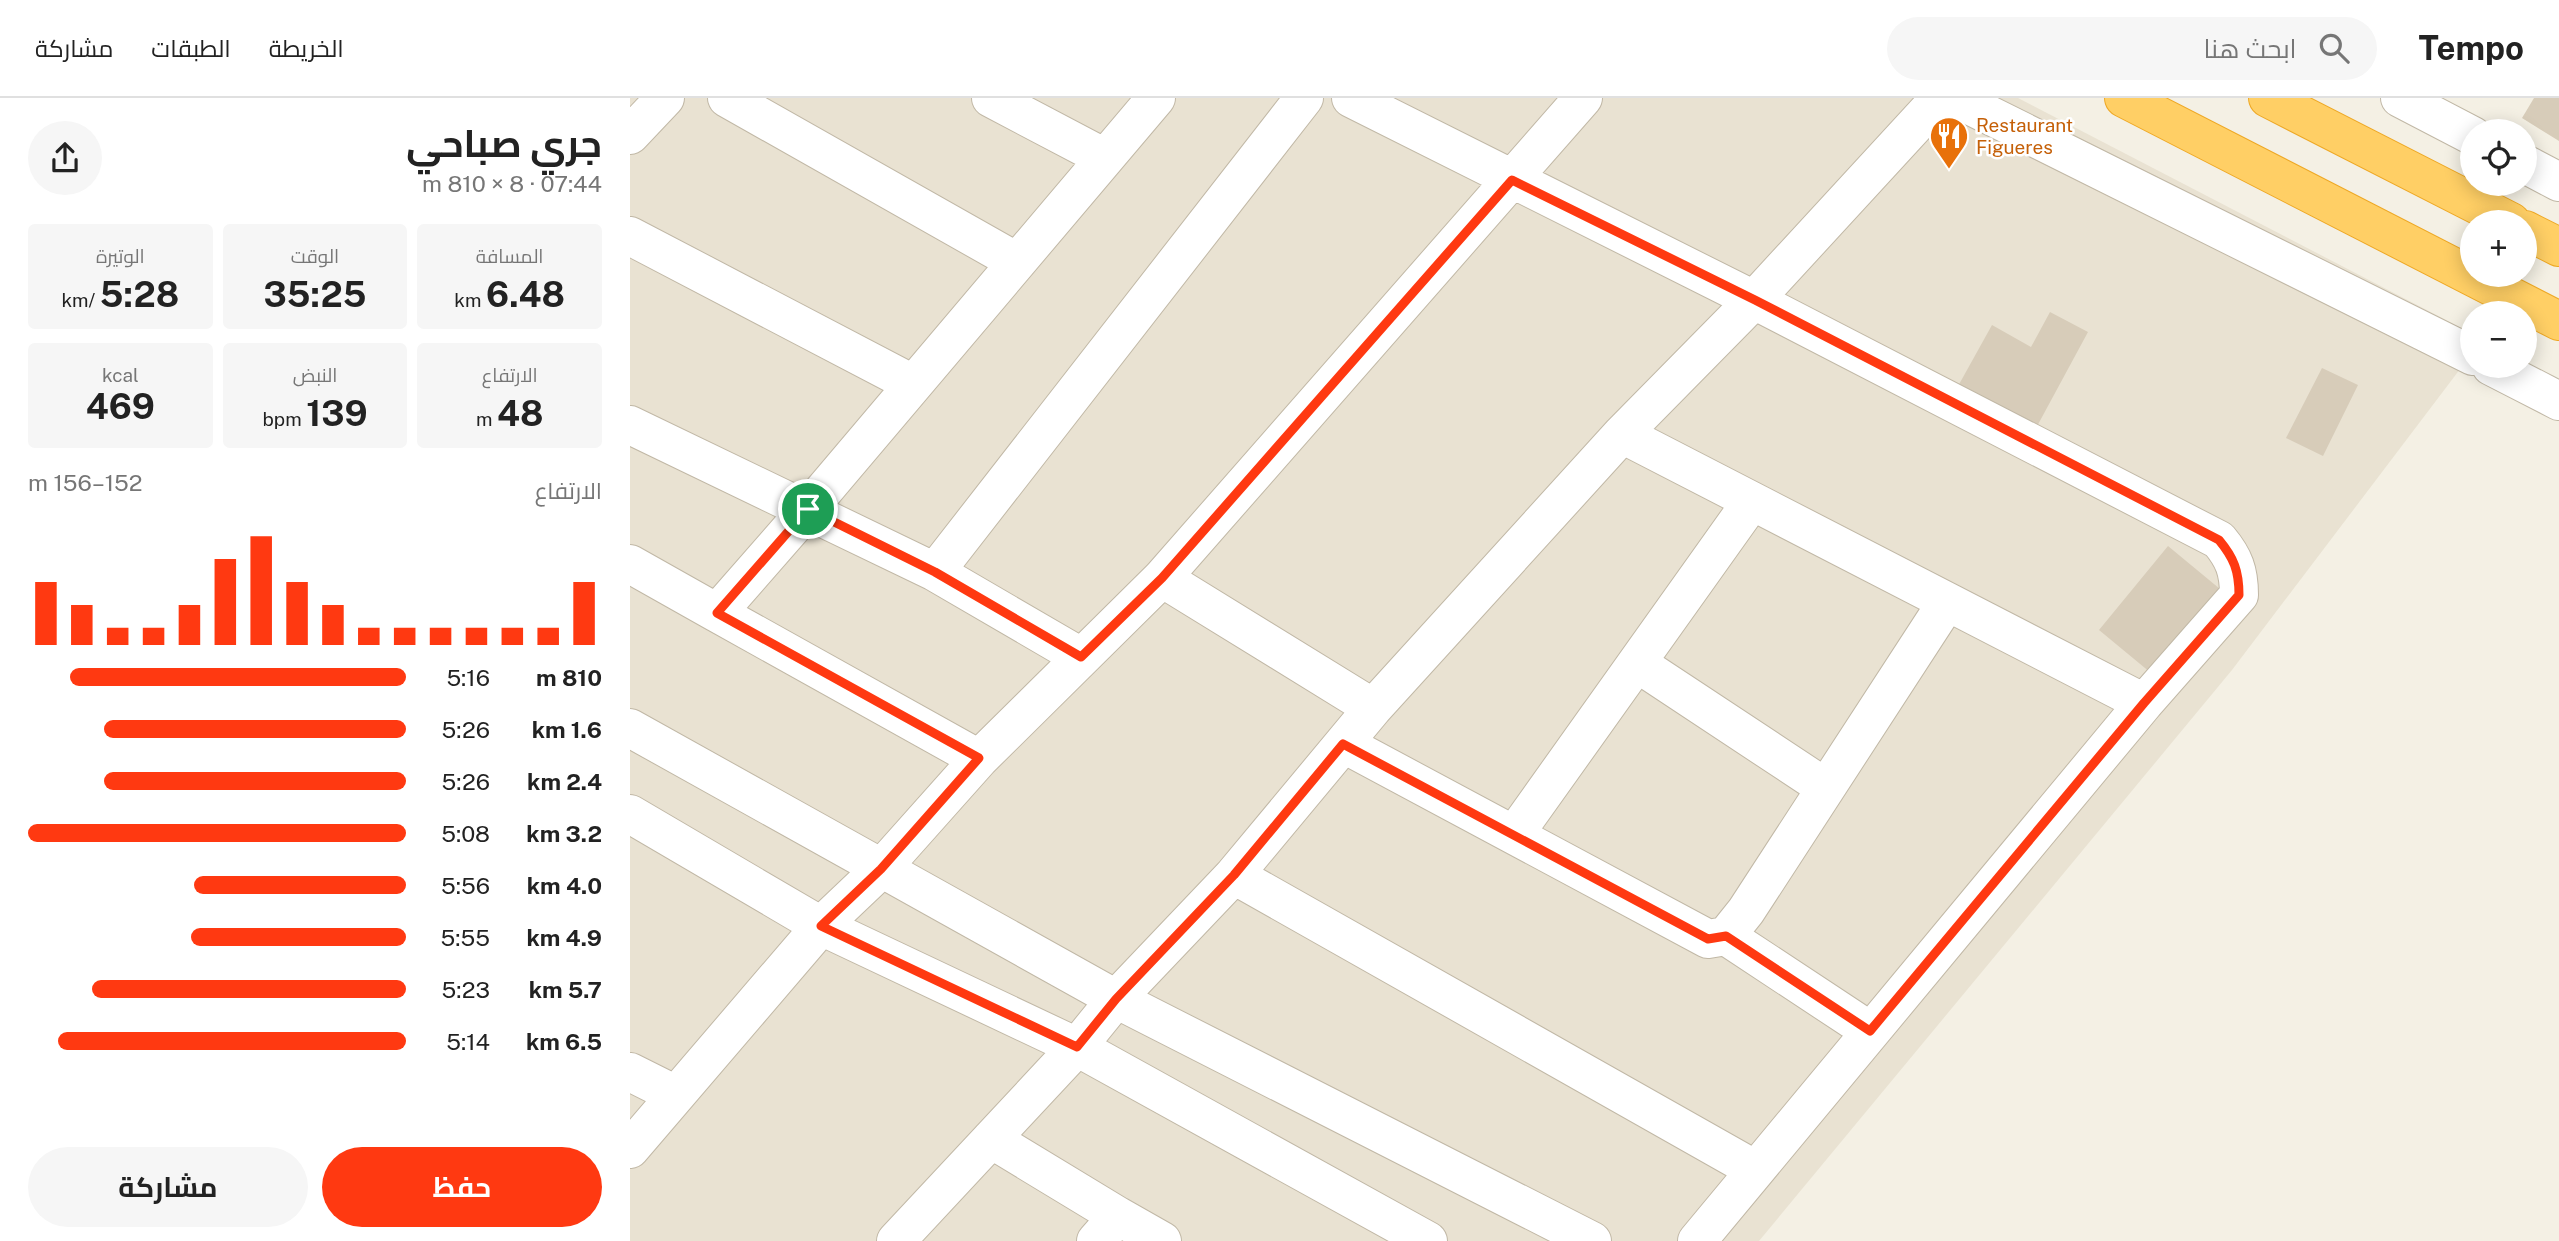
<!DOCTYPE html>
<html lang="ar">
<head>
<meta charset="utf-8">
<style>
  body { margin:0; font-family:"Public Sans",Cairo,sans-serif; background:#f6f6f6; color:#222; direction:rtl; height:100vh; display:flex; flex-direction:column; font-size:26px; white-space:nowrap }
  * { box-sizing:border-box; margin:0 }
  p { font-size:23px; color:#767676 }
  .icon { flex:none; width:38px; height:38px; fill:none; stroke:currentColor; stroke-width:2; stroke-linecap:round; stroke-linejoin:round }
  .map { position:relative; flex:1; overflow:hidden; direction:ltr }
  .sheet { display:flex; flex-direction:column; background:#fff; width:630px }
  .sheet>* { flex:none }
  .fabs { position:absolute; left:1830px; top:21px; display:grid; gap:14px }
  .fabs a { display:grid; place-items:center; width:77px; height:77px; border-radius:50%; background:#fff; box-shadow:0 4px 18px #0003; font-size:35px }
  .pin { position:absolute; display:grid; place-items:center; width:60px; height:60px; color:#fff; margin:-30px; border:4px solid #fff; border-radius:50%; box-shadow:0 2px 7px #0007 }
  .round { display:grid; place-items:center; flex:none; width:74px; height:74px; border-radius:37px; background:#f6f6f6 }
  .summary { display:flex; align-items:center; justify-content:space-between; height:119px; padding:0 28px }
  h1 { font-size:38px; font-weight:700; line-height:52px }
  .figures { display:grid; grid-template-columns:repeat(3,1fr); gap:10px; height:119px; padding:7px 28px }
  .figures div { display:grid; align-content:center; border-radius:7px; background:#f6f6f6; text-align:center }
  .figures b { font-size:35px; font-weight:700 }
  .figures small { font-size:19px; font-weight:400 }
  .figures p { font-size:19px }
  .chart { height:196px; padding:14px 28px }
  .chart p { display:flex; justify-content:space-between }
  .chart svg { width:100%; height:126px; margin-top:7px; stroke:#ff3911; stroke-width:6 }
  .primary-button { display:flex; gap:14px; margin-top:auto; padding:14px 28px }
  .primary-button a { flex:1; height:80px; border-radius:42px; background:#ff3911; color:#fff; font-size:28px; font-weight:700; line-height:80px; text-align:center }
  .primary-button a+a { background:#f6f6f6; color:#222 }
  ul { padding:0 28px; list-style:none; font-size:23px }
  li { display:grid; grid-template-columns:112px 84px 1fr; align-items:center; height:52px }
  li i { height:18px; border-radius:9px; background:#ff3911 }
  header { display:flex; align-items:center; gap:42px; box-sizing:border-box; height:98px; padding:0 35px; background:#fff; border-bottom:2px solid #e0e0e0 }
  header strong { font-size:33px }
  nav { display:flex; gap:38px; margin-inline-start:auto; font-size:24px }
  .search { width:490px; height:63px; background:#f6f6f6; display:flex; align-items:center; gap:18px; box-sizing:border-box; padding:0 24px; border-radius:38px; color:#767676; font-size:26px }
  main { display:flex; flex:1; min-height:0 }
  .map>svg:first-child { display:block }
</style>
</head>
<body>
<header>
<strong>Tempo</strong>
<div class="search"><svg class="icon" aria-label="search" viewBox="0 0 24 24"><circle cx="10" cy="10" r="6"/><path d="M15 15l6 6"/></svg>ابحث هنا</div>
<nav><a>الخريطة</a><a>الطبقات</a><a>مشاركة</a></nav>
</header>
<main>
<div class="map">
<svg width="1929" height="1143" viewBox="0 0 1929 1143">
  <rect width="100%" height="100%" fill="#f4f0e4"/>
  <path fill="#e9e2d2" d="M 0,0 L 1388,0 L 1843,236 L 1843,254 L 1602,572 L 1129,1143 L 0,1143 Z"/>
  <path fill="#d7ccb9" d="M 1904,0 L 1929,0 L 1929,43 L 1892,20 Z
    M 1420,214 L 1458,234 L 1405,332 L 1327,290 L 1362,227 L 1401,249 Z
    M 1692,270 L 1728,287 L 1693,358 L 1656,340 Z
    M 1538,448 L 1590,491 L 1521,575 L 1469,532 Z"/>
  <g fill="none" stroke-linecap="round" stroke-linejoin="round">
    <g stroke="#c1b8a6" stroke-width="40">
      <path id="minor" d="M 97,0 L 387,164
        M 361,0 L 475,60
        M 721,0 L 1124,202 L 1589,442 C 1604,460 1609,473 1609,497 L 1514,605 L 1067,1143
        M 1325,0 L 1843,258
        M 1770,0 L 1843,38
        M 0,37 L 35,0
        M 1895,66 L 1929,84
        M 0,138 L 283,286
        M 1861,268 L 1929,303
        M 0,327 L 305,474 L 674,0
        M 992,336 L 1514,605
        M 0,466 L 87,515
        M 305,474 L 451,559
        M 532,480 L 743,610
        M 1007,565 L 1196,690
        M 0,630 L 486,901 L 962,1143
        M 714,646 L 1078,841 L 1096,838 L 1240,933
        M 349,661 L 87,515 L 178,411 L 526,0
        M 0,716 L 191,828 L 447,949 L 798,1143
        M 884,737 L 1122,403
        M 604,777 L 1124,1071
        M 1096,838 L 1116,813 L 1317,504
        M 0,974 L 46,997
        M 361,1041 L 488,1118
        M 0,1051 L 191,828 L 251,771 L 349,661 L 532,480 L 953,0
        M 266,1143 L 447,949 L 486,901 L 604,777 L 743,610 L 992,336 L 1124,202 L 1310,0
        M 466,1143 L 488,1118 L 532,1143"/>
    </g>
    <g stroke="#eea825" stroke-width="40">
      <path id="highway" d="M 1494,0 L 1929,223
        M 1638,0 L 1881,124
        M 1895,132 L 1929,149"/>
    </g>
    <use href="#minor" stroke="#fff" stroke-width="38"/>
    <use href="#highway" stroke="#ffcf65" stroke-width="38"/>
  </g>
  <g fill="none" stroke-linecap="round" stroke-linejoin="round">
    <g stroke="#fff" stroke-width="14">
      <path id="route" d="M 882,82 L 1125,202 L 1589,442 C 1604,460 1609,473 1609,497 L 1514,605 L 1240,933 L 1096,838 L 1078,841 L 713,646 L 604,777 L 486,901 L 447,949 L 191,828 L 251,771 L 349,660 L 87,515 L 178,411 L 305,474 L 451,559 L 532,480 Z"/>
    </g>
    <use href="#route" stroke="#ff3911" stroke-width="9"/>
  </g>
  <defs>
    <g id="restaurant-pin" transform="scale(2.0125)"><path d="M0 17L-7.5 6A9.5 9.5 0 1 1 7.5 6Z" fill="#e8710a" stroke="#fff"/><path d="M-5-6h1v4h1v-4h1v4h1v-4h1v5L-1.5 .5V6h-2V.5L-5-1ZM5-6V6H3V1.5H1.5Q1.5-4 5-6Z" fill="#fff"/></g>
  </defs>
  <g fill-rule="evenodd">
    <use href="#restaurant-pin" x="1319" y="38"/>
  </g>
  <g text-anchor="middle" stroke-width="5" stroke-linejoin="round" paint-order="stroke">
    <g font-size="19" fill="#c56008" stroke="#fff" text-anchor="start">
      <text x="1346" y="34">Restaurant<tspan x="1346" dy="22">Figueres</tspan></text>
    </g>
  </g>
</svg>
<div class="fabs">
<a><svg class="icon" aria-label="locate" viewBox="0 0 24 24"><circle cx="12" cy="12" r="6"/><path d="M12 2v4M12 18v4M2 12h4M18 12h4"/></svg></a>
<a>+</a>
<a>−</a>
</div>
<div class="pin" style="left:178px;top:411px;background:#1e9e55"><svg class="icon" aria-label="arrive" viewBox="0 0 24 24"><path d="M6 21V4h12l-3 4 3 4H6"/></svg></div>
</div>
<section class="sheet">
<div class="summary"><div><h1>جري صباحي</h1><p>07:44 · 8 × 810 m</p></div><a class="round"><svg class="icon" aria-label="share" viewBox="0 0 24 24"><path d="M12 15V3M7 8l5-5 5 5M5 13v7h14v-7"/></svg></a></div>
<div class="figures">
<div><p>المسافة</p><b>6.48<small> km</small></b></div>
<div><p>الوقت</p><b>35:25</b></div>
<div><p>الوتيرة</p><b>5:28<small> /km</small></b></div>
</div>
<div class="figures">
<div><p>الارتفاع</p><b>48<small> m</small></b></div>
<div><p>النبض</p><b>139<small> bpm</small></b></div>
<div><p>kcal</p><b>469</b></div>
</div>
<div class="chart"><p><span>الارتفاع</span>152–156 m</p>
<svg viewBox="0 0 160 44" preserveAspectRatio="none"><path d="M5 44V22M15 44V30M25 44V38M35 44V38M45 44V30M55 44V14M65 44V6M75 44V22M85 44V30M95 44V38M105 44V38M115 44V38M125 44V38M135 44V38M145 44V38M155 44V22"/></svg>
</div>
<ul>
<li><b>810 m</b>5:16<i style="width:89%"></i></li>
<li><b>1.6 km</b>5:26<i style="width:80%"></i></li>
<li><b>2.4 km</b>5:26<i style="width:80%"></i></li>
<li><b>3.2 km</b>5:08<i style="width:100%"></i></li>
<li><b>4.0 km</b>5:56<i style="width:56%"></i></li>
<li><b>4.9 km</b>5:55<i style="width:57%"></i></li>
<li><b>5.7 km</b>5:23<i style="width:83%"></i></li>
<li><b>6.5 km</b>5:14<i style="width:92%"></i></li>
</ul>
<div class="primary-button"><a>حفظ</a><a>مشاركة</a></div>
</section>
</main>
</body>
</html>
